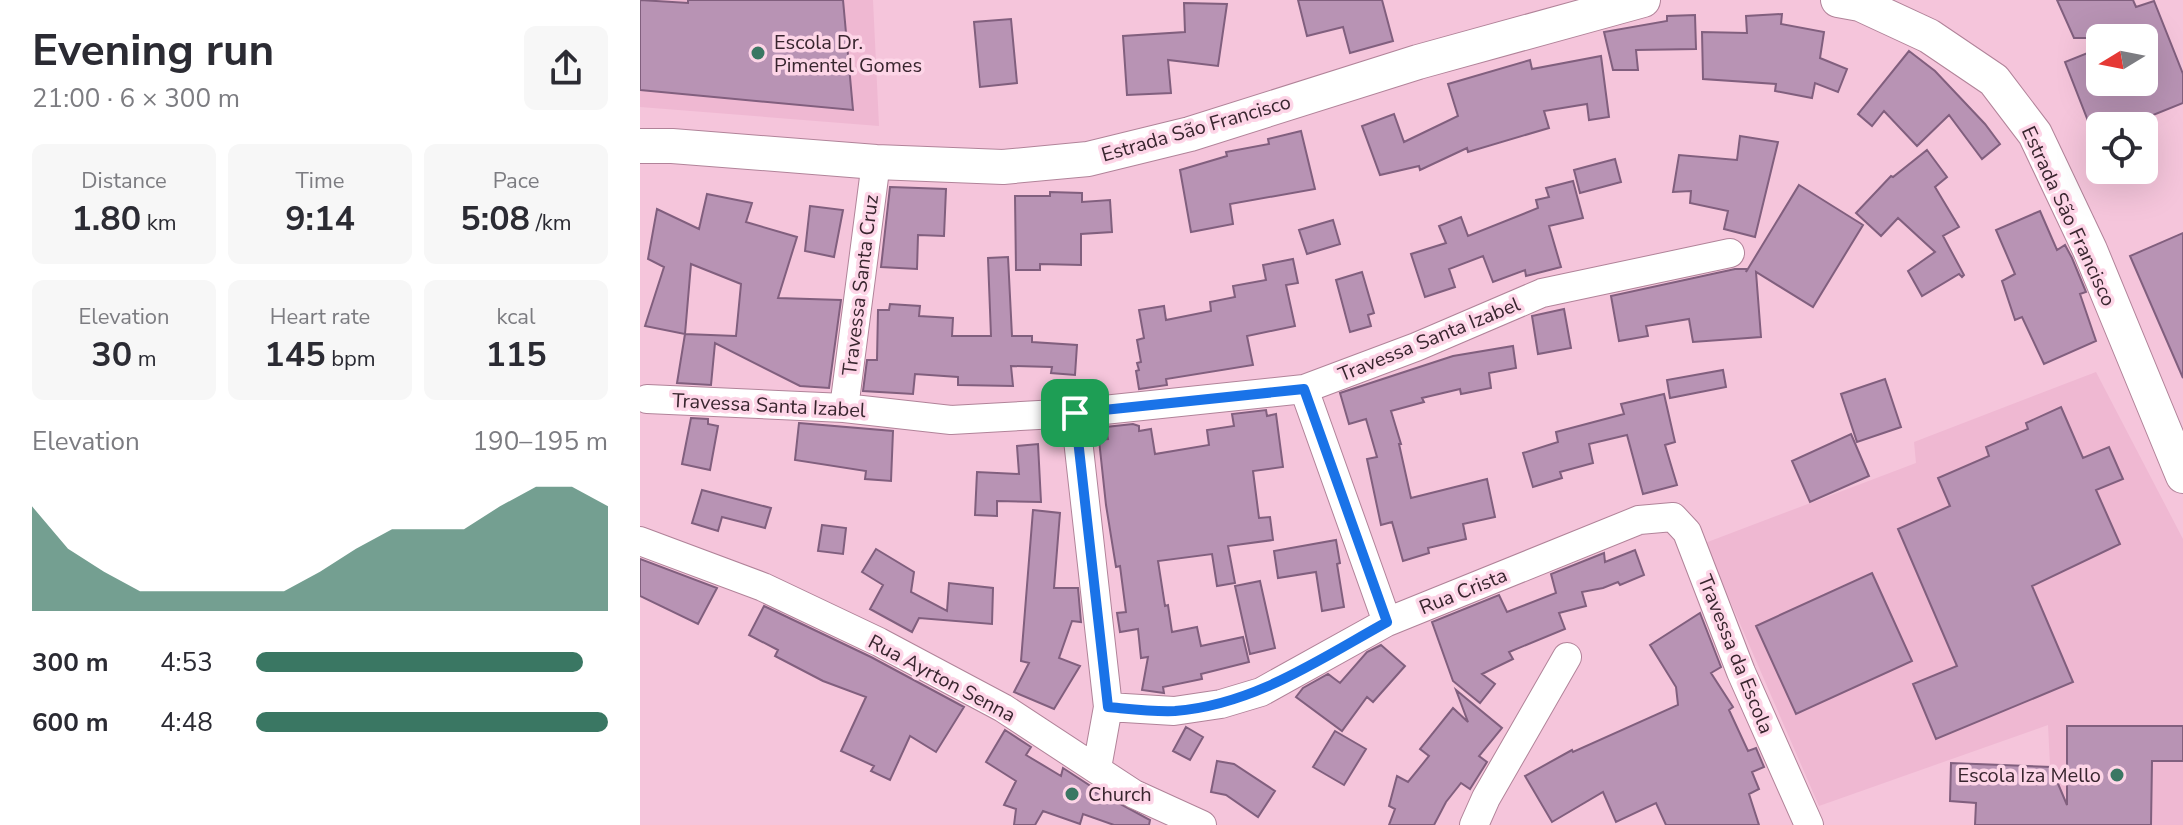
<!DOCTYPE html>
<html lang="en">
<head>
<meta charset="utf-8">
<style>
  body { margin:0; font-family:"Nunito Sans",sans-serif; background:#f7f7f7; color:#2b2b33; height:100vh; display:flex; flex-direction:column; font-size:30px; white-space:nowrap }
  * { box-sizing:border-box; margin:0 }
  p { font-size:26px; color:#7c7c81 }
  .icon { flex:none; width:44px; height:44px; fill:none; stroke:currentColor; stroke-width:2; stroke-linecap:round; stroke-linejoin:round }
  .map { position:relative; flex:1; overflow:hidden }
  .panel { display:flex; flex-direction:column; background:#fff; width:640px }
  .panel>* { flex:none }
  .needle { width:52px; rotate:260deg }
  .controls { position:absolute; left:1446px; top:24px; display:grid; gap:16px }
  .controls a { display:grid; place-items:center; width:72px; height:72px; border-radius:12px; background:#fff; box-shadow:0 8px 32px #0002; font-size:40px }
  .pin { position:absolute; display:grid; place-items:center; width:68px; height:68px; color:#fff; margin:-34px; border-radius:16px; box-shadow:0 4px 12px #0006 }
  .round { display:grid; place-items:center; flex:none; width:84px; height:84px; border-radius:12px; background:#f7f7f7 }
  .headline { display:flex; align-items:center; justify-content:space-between; height:136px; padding:0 32px }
  h1 { font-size:44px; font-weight:700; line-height:60px }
  .figures { display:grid; grid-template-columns:repeat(3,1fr); gap:12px; height:136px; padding:8px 32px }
  .figures div { display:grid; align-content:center; border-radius:12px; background:#f7f7f7; text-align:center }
  .figures b { font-size:34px; font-weight:700 }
  .figures small { font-size:22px; font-weight:400 }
  .figures p { font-size:22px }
  .chart { height:224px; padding:16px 32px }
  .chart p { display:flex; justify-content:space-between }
  .chart svg { width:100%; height:144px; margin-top:8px; fill:#3a7763; opacity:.7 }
  ul { padding:0 32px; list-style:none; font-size:26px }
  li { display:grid; grid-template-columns:128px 96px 1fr; align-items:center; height:60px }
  li i { height:20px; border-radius:10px; background:#3a7763 }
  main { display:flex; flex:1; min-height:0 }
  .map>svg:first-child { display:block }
</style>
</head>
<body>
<main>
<section class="panel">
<div class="headline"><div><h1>Evening run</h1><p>21:00 · 6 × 300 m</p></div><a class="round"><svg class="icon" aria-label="share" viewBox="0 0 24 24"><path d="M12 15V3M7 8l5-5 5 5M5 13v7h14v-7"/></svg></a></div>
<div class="figures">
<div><p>Distance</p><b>1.80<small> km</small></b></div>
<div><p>Time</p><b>9:14</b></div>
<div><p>Pace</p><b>5:08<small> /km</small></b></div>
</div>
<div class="figures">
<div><p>Elevation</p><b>30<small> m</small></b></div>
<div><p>Heart rate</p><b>145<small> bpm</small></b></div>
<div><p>kcal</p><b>115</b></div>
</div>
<div class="chart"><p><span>Elevation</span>190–195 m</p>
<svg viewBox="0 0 160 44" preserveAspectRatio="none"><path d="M0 44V12L10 25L20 32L30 38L40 38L50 38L60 38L70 38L80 32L90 25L100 19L110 19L120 19L130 12L140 6L150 6L160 12V44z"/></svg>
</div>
<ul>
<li><b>300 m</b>4:53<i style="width:93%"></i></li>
<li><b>600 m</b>4:48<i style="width:100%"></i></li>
</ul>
</section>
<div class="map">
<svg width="1543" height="825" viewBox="0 0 1543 825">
  <rect width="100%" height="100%" fill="#f5c5db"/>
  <path fill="#efb8d2" d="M 0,0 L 233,0 L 239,126 L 0,107 Z
    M 1456,372 L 1543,539 L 1543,825 L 1413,825 L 1408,725 L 1179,806 L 1065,543 L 1276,463 L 1274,442 Z"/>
  <path fill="#b893b4" stroke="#815f7e" stroke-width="2" fill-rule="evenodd" d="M 0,0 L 48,3 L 48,0 L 203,0 L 213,110 L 0,90 Z
    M 658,0 L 742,0 L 753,41 L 710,53 L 703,27 L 667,36 Z
    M 1417,0 L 1493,0 L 1496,7 L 1514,1 L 1543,74 L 1543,103 L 1486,126 L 1450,126 L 1425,62 L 1455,50 L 1460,63 L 1460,82 L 1504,82 L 1504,38 L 1434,38 Z
    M 544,3 L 587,4 L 578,66 L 528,60 L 531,93 L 487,95 L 483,36 L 545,32 Z
    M 1142,14 L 1141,24 L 1184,32 L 1180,58 L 1207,69 L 1198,92 L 1175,83 L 1172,98 L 1135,91 L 1136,84 L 1063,79 L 1062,32 L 1107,33 L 1106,16 Z
    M 1055,15 L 1056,49 L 996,50 L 998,70 L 973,70 L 964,32 L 1027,21 L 1027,16 Z
    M 371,19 L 377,83 L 340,87 L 334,22 Z
    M 1269,51 L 1295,71 L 1345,124 L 1360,144 L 1342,159 L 1309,115 L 1277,146 L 1244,111 L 1232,126 L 1218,114 Z
    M 961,56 L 969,117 L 949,120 L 947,104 L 904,111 L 909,128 L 828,152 L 827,148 L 780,170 L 779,166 L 740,175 L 722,126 L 754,114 L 764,142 L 818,116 L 808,84 L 890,60 L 892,69 Z
    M 661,131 L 675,189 L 590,204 L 593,224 L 551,232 L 540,170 L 587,156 L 586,152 L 629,144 L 628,139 Z
    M 1100,136 L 1138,142 L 1115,237 L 1084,229 L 1088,211 L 1050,203 L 1051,191 L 1033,192 L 1039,155 L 1097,160 Z
    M 1287,150 L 1307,177 L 1295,187 L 1319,227 L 1303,236 L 1324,275 L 1322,277 L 1319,274 L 1282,296 L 1268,271 L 1295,252 L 1258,218 L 1241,236 L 1216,213 L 1251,176 L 1253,177 Z
    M 975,159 L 981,182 L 940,193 L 934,170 Z
    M 933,181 L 943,218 L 909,226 L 921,267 L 886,276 L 885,270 L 853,282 L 843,256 L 809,269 L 815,287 L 785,297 L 771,254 L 806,243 L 799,226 L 821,217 L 828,236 L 898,208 L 896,200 L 909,197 L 906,188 Z
    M 1159,185 L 1223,225 L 1173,307 L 1116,272 L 1121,337 L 1053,342 L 1049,319 L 1006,326 L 1008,336 L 979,341 L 971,296 L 1095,269 L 1107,269 L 1106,272 Z
    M 250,187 L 306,189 L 304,236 L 278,235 L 277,269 L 241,267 Z
    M 410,192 L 442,193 L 442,202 L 470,200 L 472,232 L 441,234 L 441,265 L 400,264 L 400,270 L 376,270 L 375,196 L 410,196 Z
    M 67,194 L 112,203 L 106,222 L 157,237 L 138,298 L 201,300 L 189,388 L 160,386 L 75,343 L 71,385 L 37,383 L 45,334 L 5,326 L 24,267 L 8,259 L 17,209 L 59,229 ZM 51,264 L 101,284 L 96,336 L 45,334 Z
    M 170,206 L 203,210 L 194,257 L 165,251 Z
    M 1400,211 L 1417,250 L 1425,245 L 1432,258 L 1446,292 L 1440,294 L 1456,341 L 1404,364 L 1382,317 L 1375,320 L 1362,281 L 1375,274 L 1356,230 Z
    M 693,220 L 700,244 L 667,254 L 659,230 Z
    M 1543,233 L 1543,378 L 1490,256 Z
    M 368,257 L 372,336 L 392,336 L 392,342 L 437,345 L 435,375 L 411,373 L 412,367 L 371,366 L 373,386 L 318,385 L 318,377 L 275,374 L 273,394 L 223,391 L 227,360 L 237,360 L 238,310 L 249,310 L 250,304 L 280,306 L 279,316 L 313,318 L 312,336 L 351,336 L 348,258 Z
    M 653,259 L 658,283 L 646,285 L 655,326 L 607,336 L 613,365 L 526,379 L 527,385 L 499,389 L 496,371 L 499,370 L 497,363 L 501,362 L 497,340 L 504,338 L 499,310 L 524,306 L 526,320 L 571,311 L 570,302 L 595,297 L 593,286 L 626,280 L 623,265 Z
    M 722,272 L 734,313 L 728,315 L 731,326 L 710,332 L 696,280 Z
    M 924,309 L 931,348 L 898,354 L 892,316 Z
    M 873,346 L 876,368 L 849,373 L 851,388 L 821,394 L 820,389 L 782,398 L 784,402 L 751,411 L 761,444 L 759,444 L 771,498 L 847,479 L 855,517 L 823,524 L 826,539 L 788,548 L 789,553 L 763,561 L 752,522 L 741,525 L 727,459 L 737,457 L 726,419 L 709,424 L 700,393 L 813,356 Z
    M 1083,370 L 1086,387 L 1030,398 L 1027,380 Z
    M 1245,379 L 1261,427 L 1217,442 L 1201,394 Z
    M 1024,394 L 1035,442 L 1025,445 L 1037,485 L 1003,494 L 987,435 L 949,444 L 953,463 L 920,472 L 922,478 L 893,487 L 883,453 L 918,442 L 916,432 L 984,414 L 981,404 Z
    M 1421,407 L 1443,458 L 1469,447 L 1483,479 L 1456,490 L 1480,544 L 1392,586 L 1433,682 L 1296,739 L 1273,684 L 1317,666 L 1258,529 L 1310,506 L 1298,478 L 1349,456 L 1346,447 L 1388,429 L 1386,423 Z
    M 626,410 L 627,416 L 636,414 L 643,467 L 613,471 L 619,518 L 630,517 L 633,540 L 588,546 L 595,583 L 577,586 L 572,554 L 518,561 L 525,606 L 528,605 L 532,632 L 557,627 L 561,646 L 603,637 L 609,662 L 561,674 L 562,679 L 523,687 L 524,693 L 502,690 L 508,657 L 501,658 L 498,629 L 480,632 L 477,613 L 486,612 L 480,566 L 476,567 L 466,505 L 459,440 L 468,439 L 466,427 L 493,424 L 499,426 L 499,431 L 511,429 L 515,454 L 569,445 L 567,430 L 594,426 L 592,414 Z
    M 51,418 L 68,419 L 68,424 L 78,426 L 70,470 L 42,464 Z
    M 159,423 L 253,431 L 251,481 L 225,479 L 226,471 L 155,460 Z
    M 1211,434 L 1229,476 L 1170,502 L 1152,461 Z
    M 398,444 L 401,502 L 357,501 L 357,516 L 335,515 L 337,472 L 379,474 L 377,446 Z
    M 62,490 L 131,508 L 125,528 L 82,517 L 78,531 L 52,523 Z
    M 393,510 L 420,513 L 414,588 L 438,588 L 441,622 L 432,621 L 419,658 L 440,666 L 414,709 L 374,692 L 389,663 L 381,661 Z
    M 182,525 L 206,528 L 203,554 L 178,551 Z
    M 696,540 L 700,563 L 697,564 L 704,607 L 682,611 L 676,572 L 638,578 L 634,551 Z
    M 236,549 L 274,572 L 271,592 L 307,611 L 309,583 L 353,588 L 352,624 L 279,618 L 272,632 L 230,609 L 243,585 L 222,572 Z
    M 995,550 L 1004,575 L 980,585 L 978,582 L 963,588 L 942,592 L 946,606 L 919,613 L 925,629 L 869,652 L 873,659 L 842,674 L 855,684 L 840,703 L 813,681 L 792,622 L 859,595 L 867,612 L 916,593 L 911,574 L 964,553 L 965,562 Z
    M 0,559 L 77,588 L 58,624 L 0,596 Z
    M 1232,573 L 1272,661 L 1156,714 L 1116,626 Z
    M 620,581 L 635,648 L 610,654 L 595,586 Z
    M 124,606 L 231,657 L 324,707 L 296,752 L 270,736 L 250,780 L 231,771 L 234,766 L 201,751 L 226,697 L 183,681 L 135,656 L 138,650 L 109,635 Z
    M 1060,613 L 1081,667 L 1071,673 L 1093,707 L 1089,710 L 1108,751 L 1116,748 L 1124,767 L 1112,772 L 1119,789 L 1109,794 L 1119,825 L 1026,825 L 1016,803 L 976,822 L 963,792 L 912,822 L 885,776 L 932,750 L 933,752 L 1038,705 L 1036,687 L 1010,645 Z
    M 741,645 L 765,666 L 733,702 L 727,697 L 702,731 L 656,697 L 663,688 L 688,674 L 700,683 L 727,652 Z
    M 816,690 L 862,728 L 839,756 L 847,762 L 830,789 L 821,783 L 806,802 L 794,825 L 749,825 L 755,809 L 749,806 L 757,776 L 768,782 L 789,756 L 780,749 L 813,708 L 828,722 Z
    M 1427,726 L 1543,726 L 1543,761 L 1512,761 L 1511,825 L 1335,825 L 1336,803 L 1310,801 L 1311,763 L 1411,767 L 1427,805 Z
    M 546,727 L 563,737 L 550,760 L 533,751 Z
    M 365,730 L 391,747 L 386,755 L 421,776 L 423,768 L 452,787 L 451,791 L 464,795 L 510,820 L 509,825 L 474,825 L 443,814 L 440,824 L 403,811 L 395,825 L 374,825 L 376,809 L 364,805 L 376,781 L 346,762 Z
    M 695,731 L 726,749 L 704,785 L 673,767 Z
    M 577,761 L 594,764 L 635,791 L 618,817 L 586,795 L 571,792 Z"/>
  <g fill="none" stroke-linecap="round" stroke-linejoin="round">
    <g stroke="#b18399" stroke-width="30">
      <path id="minor" d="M 664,389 L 747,622
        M 7,399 L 204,408 L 311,420 L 435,413 L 664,389 L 776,347 L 902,293 L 1090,253
        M 204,408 L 236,162
        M 435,413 L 468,707 L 457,768
        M 0,541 L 123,587 L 239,642 L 363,708 L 494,794 L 562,825
        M 468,707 L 534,711 L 581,704 L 621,692 L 747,622 L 999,520 L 1033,517 L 1047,532 L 1101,672 L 1169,825
        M 834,825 L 846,798 L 927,657"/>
    </g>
    <g stroke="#b18399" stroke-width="36">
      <path id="tertiary" d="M 1198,0 L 1220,4 L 1289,36 L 1354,80 L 1395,134 L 1450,250 L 1543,476
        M 0,146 L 32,146 L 236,162 L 363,167 L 448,159 L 550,134 L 778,62 L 1003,0"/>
    </g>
    <use href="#minor" stroke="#fff" stroke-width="28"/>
    <use href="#tertiary" stroke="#fff" stroke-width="34"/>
  </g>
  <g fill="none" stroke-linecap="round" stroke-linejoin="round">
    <g stroke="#fff" stroke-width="16">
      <path id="route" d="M 664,389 L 747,622 C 680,659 614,705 535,711 C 513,712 490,709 468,707 L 435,413 Z"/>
    </g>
    <use href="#route" stroke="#1a73e8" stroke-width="10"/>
  </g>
  <g fill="#3a7763" stroke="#fdd5e7" stroke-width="3">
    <circle cx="118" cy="53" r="8"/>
    <circle cx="1477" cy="775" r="8"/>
    <circle cx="432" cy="794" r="8"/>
  </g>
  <g text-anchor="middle" stroke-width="7" stroke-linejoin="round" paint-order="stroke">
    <g font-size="20" fill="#38252e" stroke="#fdd5e7" text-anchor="start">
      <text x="134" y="49">Escola Dr.<tspan x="134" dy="23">Pimentel Gomes</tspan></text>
      <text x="1461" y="782" text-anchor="end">Escola Iza Mello</text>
      <text x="448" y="801">Church</text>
    </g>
    <g font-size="20" fill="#38252e" stroke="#fdd5e7">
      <text transform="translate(556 128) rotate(-16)" y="7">Estrada São Francisco</text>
      <text transform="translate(1429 216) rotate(65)" y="7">Estrada São Francisco</text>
      <text transform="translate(220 285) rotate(-83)" y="7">Travessa Santa Cruz</text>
      <text transform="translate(789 339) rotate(-22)" y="7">Travessa Santa Izabel</text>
      <text transform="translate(129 405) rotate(3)" y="7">Travessa Santa Izabel</text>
      <text transform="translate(823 591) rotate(-22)" y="7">Rua Crista</text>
      <text transform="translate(1096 654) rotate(68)" y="7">Travessa da Escola</text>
      <text transform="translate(302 678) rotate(28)" y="7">Rua Ayrton Senna</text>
    </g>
  </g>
</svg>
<div class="controls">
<a><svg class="needle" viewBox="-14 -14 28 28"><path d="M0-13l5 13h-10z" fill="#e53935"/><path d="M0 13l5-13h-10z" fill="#7c7c81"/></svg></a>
<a><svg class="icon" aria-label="locate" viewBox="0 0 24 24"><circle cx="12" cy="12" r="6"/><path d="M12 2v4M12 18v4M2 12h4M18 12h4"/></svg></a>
</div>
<div class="pin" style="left:435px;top:413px;background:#1e9e55"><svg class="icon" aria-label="arrive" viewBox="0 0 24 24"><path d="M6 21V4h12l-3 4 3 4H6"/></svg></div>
</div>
</main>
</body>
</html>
